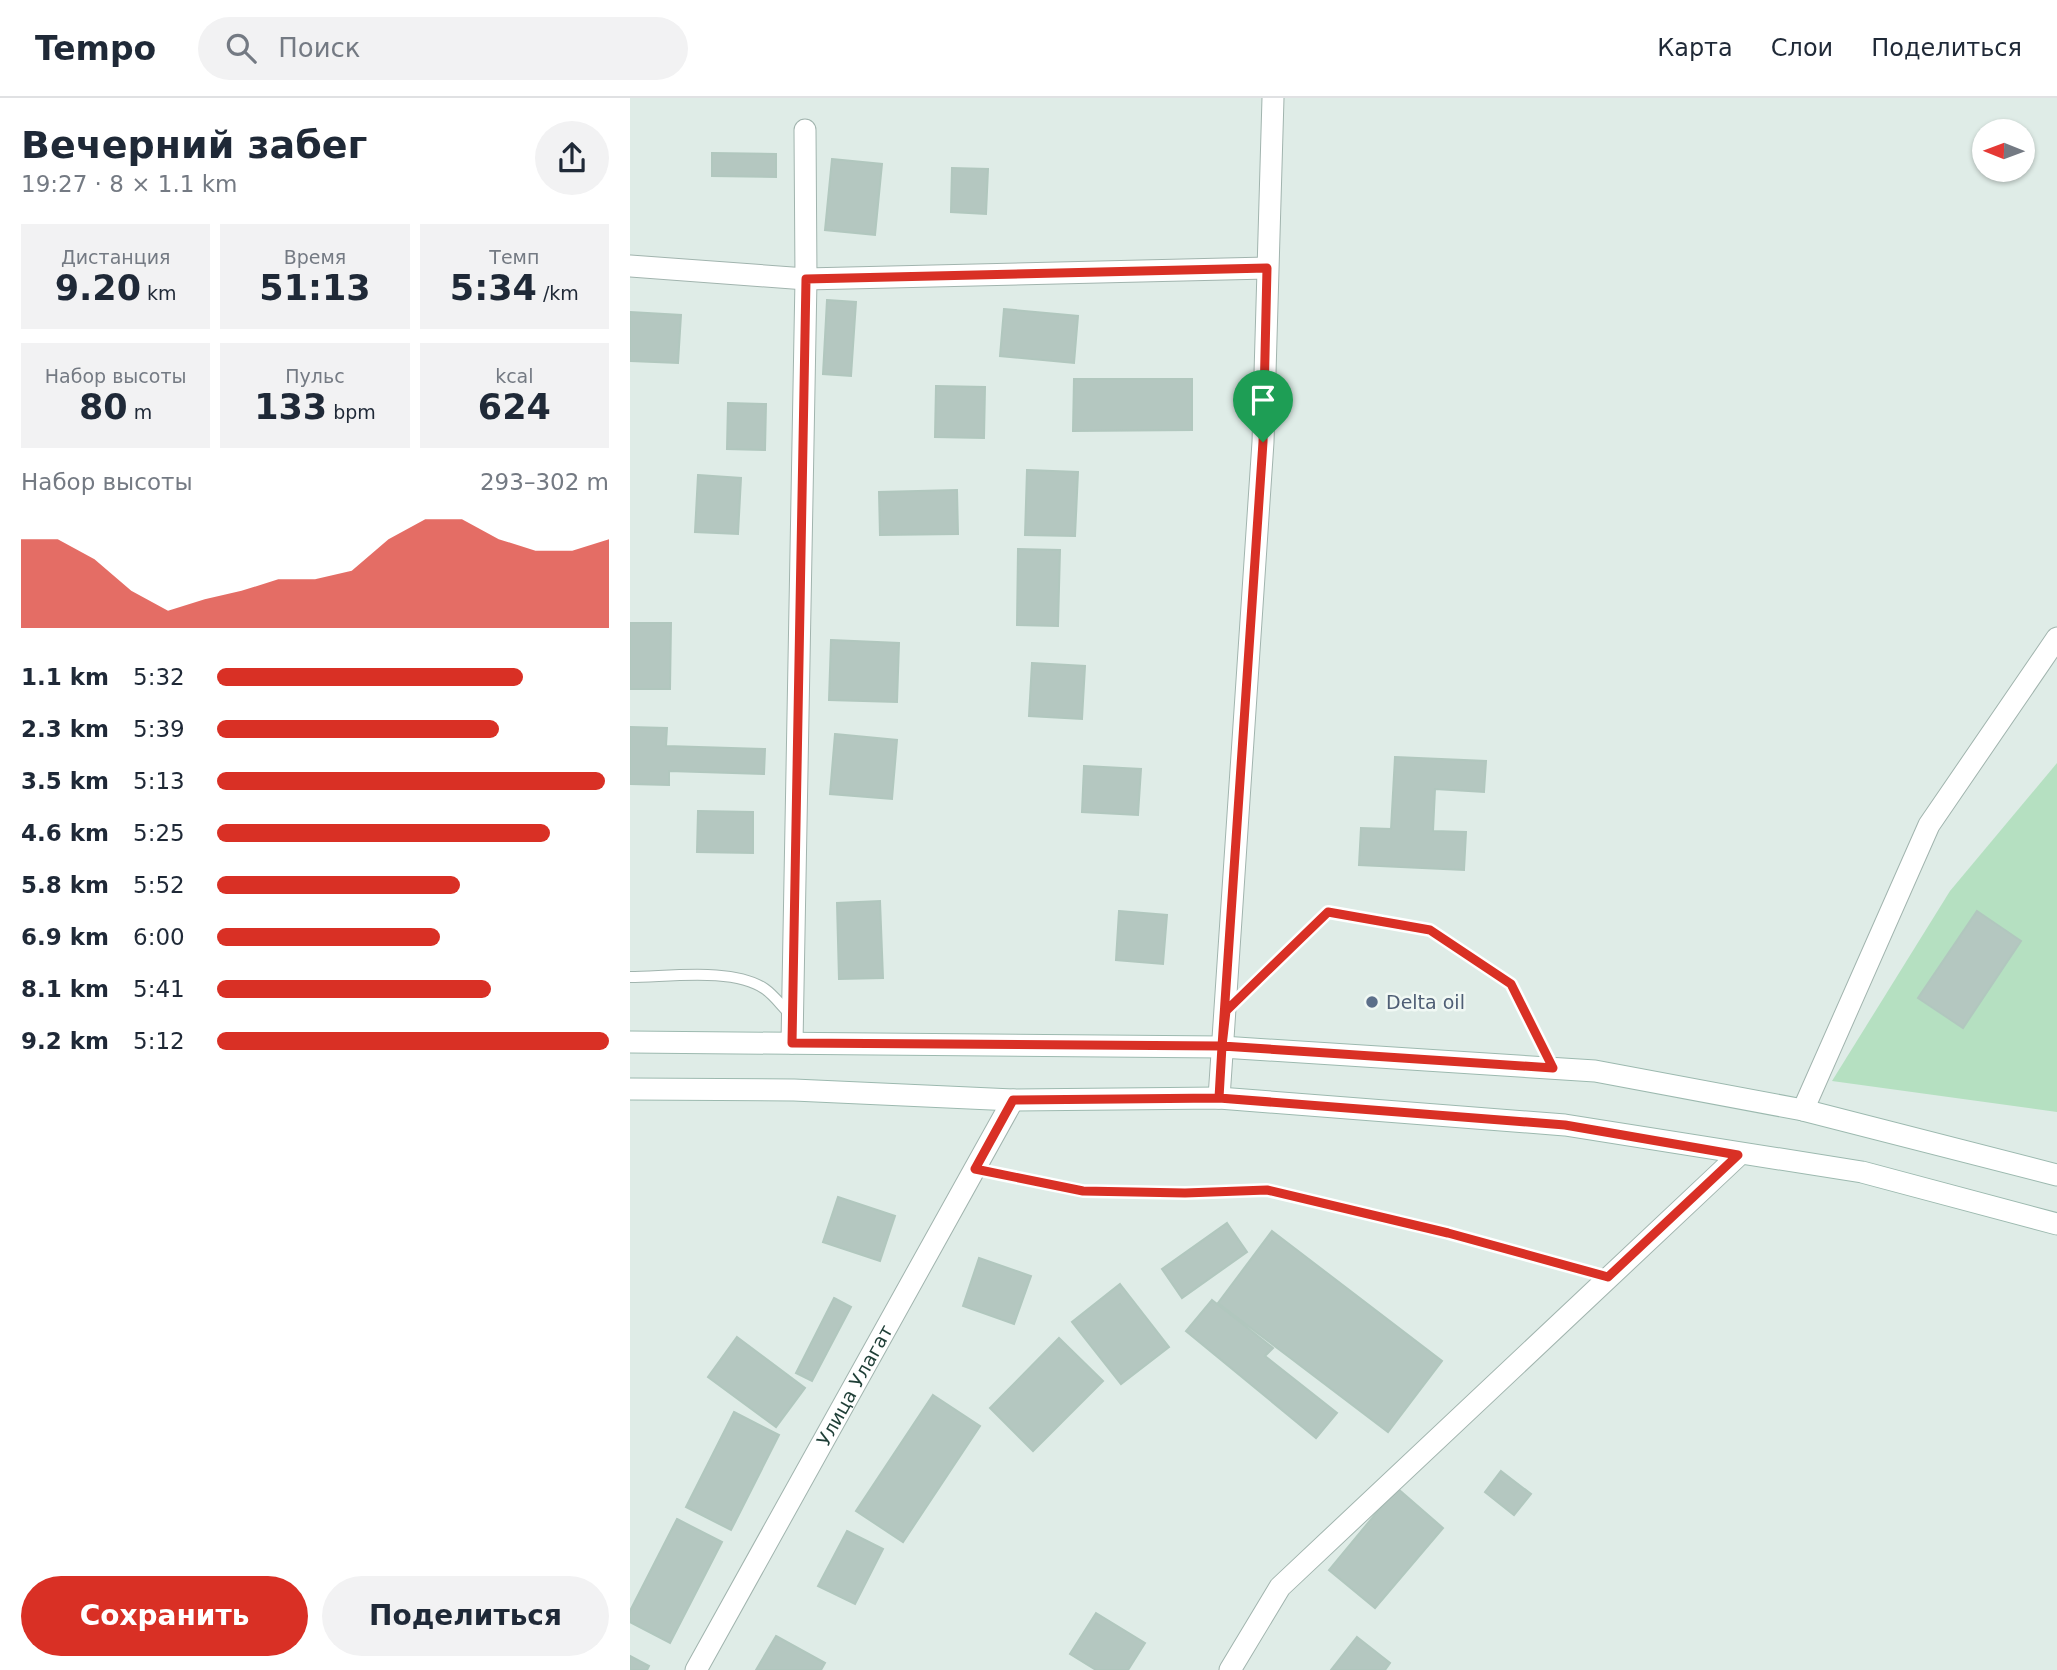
<!DOCTYPE html>
<html lang="ru">
<head>
<meta charset="utf-8">
<style>
  body { margin:0; font-family:"DejaVu Sans",sans-serif; background:#f2f2f3; color:#1f2937; height:100vh; display:flex; flex-direction:column; font-size:26px; white-space:nowrap }
  * { box-sizing:border-box; margin:0 }
  p { font-size:23px; color:#747a83 }
  .icon { flex:none; width:38px; height:38px; fill:none; stroke:currentColor; stroke-width:2; stroke-linecap:round; stroke-linejoin:round }
  .map { position:relative; flex:1; overflow:hidden }
  .details { display:flex; flex-direction:column; background:#fff; width:630px }
  .details>* { flex:none }
  .needle { width:46px; rotate:271deg }
  .tools { position:absolute; left:1342px; top:21px; display:grid; gap:14px }
  .tools a { display:grid; place-items:center; width:63px; height:63px; border-radius:50%; background:#fff; box-shadow:0 2px 5px #0004; font-size:35px }
  .pin { position:absolute; display:grid; place-items:center; width:60px; height:60px; color:#fff; margin:-72px -30px; border-radius:50% 50% 50% 0; rotate:-45deg; box-shadow:0 0 7px #0007 }
  .pin .icon { rotate:45deg }
  .round { display:grid; place-items:center; flex:none; width:74px; height:74px; border-radius:37px; background:#f2f2f3 }
  .head { display:flex; align-items:center; justify-content:space-between; height:119px; padding:0 21px }
  h1 { font-size:38px; font-weight:700; line-height:52px }
  .stats { display:grid; grid-template-columns:repeat(3,1fr); gap:10px; height:119px; padding:7px 21px }
  .stats div { display:grid; align-content:center; border-radius:0px; background:#f2f2f3; text-align:center }
  .stats b { font-size:35px; font-weight:700 }
  .stats small { font-size:19px; font-weight:400 }
  .stats p { font-size:19px }
  .chart { height:196px; padding:14px 21px }
  .chart p { display:flex; justify-content:space-between }
  .chart svg { width:100%; height:126px; margin-top:7px; fill:#d93025; opacity:.7 }
  .cta { display:flex; gap:14px; margin-top:auto; padding:14px 21px }
  .cta a { flex:1; height:80px; border-radius:42px; background:#d93025; color:#fff; font-size:28px; font-weight:700; line-height:80px; text-align:center }
  .cta a+a { background:#f2f2f3; color:#1f2937 }
  ul { padding:0 21px; list-style:none; font-size:23px }
  li { display:grid; grid-template-columns:112px 84px 1fr; align-items:center; height:52px }
  li i { height:18px; border-radius:9px; background:#d93025 }
  header { display:flex; align-items:center; gap:42px; box-sizing:border-box; height:98px; padding:0 35px; background:#fff; border-bottom:2px solid #e0e1e3 }
  header strong { font-size:33px }
  nav { display:flex; gap:38px; margin-inline-start:auto; font-size:24px }
  .search { width:490px; height:63px; background:#f2f2f3; display:flex; align-items:center; gap:18px; box-sizing:border-box; padding:0 24px; border-radius:38px; color:#747a83; font-size:26px }
  main { display:flex; flex:1; min-height:0 }
  .map>svg:first-child { display:block }
</style>
</head>
<body>
<header>
<strong>Tempo</strong>
<div class="search"><svg class="icon" aria-label="search" viewBox="0 0 24 24"><circle cx="10" cy="10" r="6"/><path d="M15 15l6 6"/></svg>Поиск</div>
<nav><a>Карта</a><a>Слои</a><a>Поделиться</a></nav>
</header>
<main>
<section class="details">
<div class="head"><div><h1>Вечерний забег</h1><p>19:27 · 8 × 1.1 km</p></div><a class="round"><svg class="icon" aria-label="share" viewBox="0 0 24 24"><path d="M12 15V3M7 8l5-5 5 5M5 13v7h14v-7"/></svg></a></div>
<div class="stats">
<div><p>Дистанция</p><b>9.20<small> km</small></b></div>
<div><p>Время</p><b>51:13</b></div>
<div><p>Темп</p><b>5:34<small> /km</small></b></div>
</div>
<div class="stats">
<div><p>Набор высоты</p><b>80<small> m</small></b></div>
<div><p>Пульс</p><b>133<small> bpm</small></b></div>
<div><p>kcal</p><b>624</b></div>
</div>
<div class="chart"><p><span>Набор высоты</span>293–302 m</p>
<svg viewBox="0 0 160 44" preserveAspectRatio="none"><path d="M0 44V13L10 13L20 20L30 31L40 38L50 34L60 31L70 27L80 27L90 24L100 13L110 6L120 6L130 13L140 17L150 17L160 13V44z"/></svg>
</div>
<ul>
<li><b>1.1 km</b>5:32<i style="width:78%"></i></li>
<li><b>2.3 km</b>5:39<i style="width:72%"></i></li>
<li><b>3.5 km</b>5:13<i style="width:99%"></i></li>
<li><b>4.6 km</b>5:25<i style="width:85%"></i></li>
<li><b>5.8 km</b>5:52<i style="width:62%"></i></li>
<li><b>6.9 km</b>6:00<i style="width:57%"></i></li>
<li><b>8.1 km</b>5:41<i style="width:70%"></i></li>
<li><b>9.2 km</b>5:12<i style="width:100%"></i></li>
</ul>
<div class="cta"><a>Сохранить</a><a>Поделиться</a></div>
</section>
<div class="map">
<svg width="1427" height="1572" viewBox="0 0 1427 1572">
  <rect width="100%" height="100%" fill="#dfece7"/>
  <path fill="#b5e0c1" d="M 1427,665 L 1427,1014 L 1202,983 L 1320,793 Z"/>
  <path fill="#b4c7c0" stroke="#b1c7be" stroke-width="2" d="M 82,55 L 146,56 L 146,79 L 82,78 Z
    M 202,61 L 252,66 L 245,137 L 195,132 Z
    M 322,70 L 358,71 L 356,116 L 321,114 Z
    M 197,202 L 226,204 L 221,278 L 193,276 Z
    M 374,211 L 448,218 L 444,265 L 370,258 Z
    M 0,214 L 51,217 L 48,265 L 0,263 Z
    M 444,281 L 562,281 L 562,332 L 443,333 Z
    M 306,288 L 355,289 L 354,340 L 305,339 Z
    M 98,305 L 136,306 L 135,352 L 97,351 Z
    M 397,372 L 448,374 L 445,438 L 395,437 Z
    M 68,377 L 111,380 L 108,436 L 65,434 Z
    M 327,392 L 328,436 L 250,437 L 249,394 Z
    M 388,451 L 430,452 L 428,528 L 387,527 Z
    M 0,525 L 41,525 L 40,591 L 0,591 Z
    M 201,542 L 269,545 L 267,604 L 199,602 Z
    M 402,565 L 455,568 L 452,621 L 399,618 Z
    M 0,629 L 37,630 L 36,648 L 135,651 L 134,676 L 39,673 L 39,687 L 0,686 Z
    M 205,636 L 267,642 L 262,701 L 200,696 Z
    M 765,659 L 856,663 L 854,694 L 805,691 L 803,733 L 836,734 L 834,772 L 729,767 L 731,730 L 761,731 Z
    M 454,668 L 511,671 L 508,717 L 452,714 Z
    M 68,713 L 123,714 L 123,755 L 67,754 Z
    M 250,803 L 253,880 L 209,881 L 207,805 Z
    M 489,813 L 537,817 L 533,866 L 486,862 Z
    M 1347,813 L 1391,843 L 1333,930 L 1288,900 Z
    M 208,1099 L 265,1118 L 250,1163 L 193,1144 Z
    M 597,1125 L 617,1154 L 552,1200 L 532,1171 Z
    M 642,1133 L 812,1263 L 758,1334 L 588,1205 Z
    M 349,1160 L 401,1178 L 384,1226 L 333,1208 Z
    M 490,1186 L 539,1249 L 491,1286 L 442,1224 Z
    M 204,1200 L 221,1209 L 182,1283 L 166,1275 Z
    M 582,1202 L 643,1250 L 635,1258 L 707,1315 L 686,1340 L 556,1233 Z
    M 107,1239 L 175,1290 L 146,1329 L 78,1279 Z
    M 429,1240 L 473,1283 L 403,1353 L 360,1310 Z
    M 303,1297 L 350,1328 L 273,1444 L 226,1413 Z
    M 104,1314 L 149,1337 L 101,1432 L 56,1409 Z
    M 871,1373 L 901,1396 L 884,1417 L 855,1394 Z
    M 767,1390 L 813,1430 L 745,1510 L 699,1472 Z
    M 47,1421 L 92,1444 L 40,1545 L 0,1524 L 0,1513 Z
    M 217,1433 L 253,1451 L 225,1506 L 188,1488 Z
    M 466,1515 L 515,1545 L 498,1572 L 466,1572 L 440,1556 Z
    M 146,1538 L 195,1565 L 191,1572 L 126,1572 Z
    M 727,1539 L 760,1565 L 755,1572 L 701,1572 Z
    M 0,1558 L 19,1568 L 17,1572 L 0,1572 Z"/>
  <g fill="none" stroke-linecap="round" stroke-linejoin="round">
    <g stroke="#a1b4ae" stroke-width="12">
      <path id="lane" d="M 0,879 C 38,879 103,869 135,891 C 145,898 153,910 162,918
        M 598,911 L 698,814 L 800,832 L 881,886 L 923,970
        M 345,1071 L 453,1093 L 555,1095 L 637,1092 L 818,1135 L 978,1179"/>
    </g>
    <g stroke="#a1b4ae" stroke-width="23">
      <g id="street">
        <path d="M 0,168 L 176,181 L 637,170"/>
        <path d="M 162,945 L 176,181 L 175,32"/>
        <path d="M 589,1000 L 633,344 L 643,0"/>
        <path d="M 1173,1012 L 1299,727 L 1427,540"/>
        <path id="s1" d="M 66,1572 L 383,1002"/>
        <path d="M 600,1572 L 650,1489 L 1109,1057"/>
      </g>
    </g>
    <g stroke="#9cb9af" stroke-width="23">
      <path id="secondary" d="M 0,944 L 592,949 L 965,973 L 1173,1012 L 1427,1077
        M 0,991 L 164,992 L 383,1002 L 589,1000 L 935,1027 L 1232,1074 L 1427,1126"/>
    </g>
    <use href="#lane" stroke="#fff" stroke-width="10"/>
    <use href="#street" stroke="#fff" stroke-width="21"/>
    <use href="#secondary" stroke="#fff" stroke-width="21"/>
  </g>
  <g fill="none" stroke-linecap="round" stroke-linejoin="round">
    <g stroke="#fff" stroke-width="14">
      <path id="route" d="M 633,344 L 592,948 L 589,1000 L 383,1002 L 345,1071 L 453,1093 L 555,1095 L 637,1092 L 818,1135 L 978,1179 L 1108,1057 L 935,1027 L 589,1000 L 592,948 L 923,970 L 881,886 L 800,832 L 698,814 L 596,913 L 592,948 L 162,945 L 176,181 L 637,170 L 633,344"/>
    </g>
    <use href="#route" stroke="#d93025" stroke-width="9"/>
  </g>
  <circle fill="#5c6f8a" stroke="#f0f8f4" stroke-width="2.5" cx="742" cy="904" r="7"/>
  <g text-anchor="middle" stroke-width="5" stroke-linejoin="round" paint-order="stroke">
    <g font-size="19" fill="#4e5e75" stroke="#f0f8f4" text-anchor="start">
      <text x="756" y="911">Delta oil</text>
    </g>
    <g font-size="19" fill="#1e3e36" stroke="#f0f8f4">
      <text dy="7" stroke="none"><textPath href="#s1" startOffset="326">Улица Улагат</textPath></text>
    </g>
  </g>
</svg>
<div class="tools">
<a><svg class="needle" viewBox="-14 -14 28 28"><path d="M0-13l5 13h-10z" fill="#e53935"/><path d="M0 13l5-13h-10z" fill="#747a83"/></svg></a>
</div>
<div class="pin" style="left:633px;top:344px;background:#1e9e55"><svg class="icon" aria-label="arrive" viewBox="0 0 24 24"><path d="M6 21V4h12l-3 4 3 4H6"/></svg></div>
</div>
</main>
</body>
</html>
